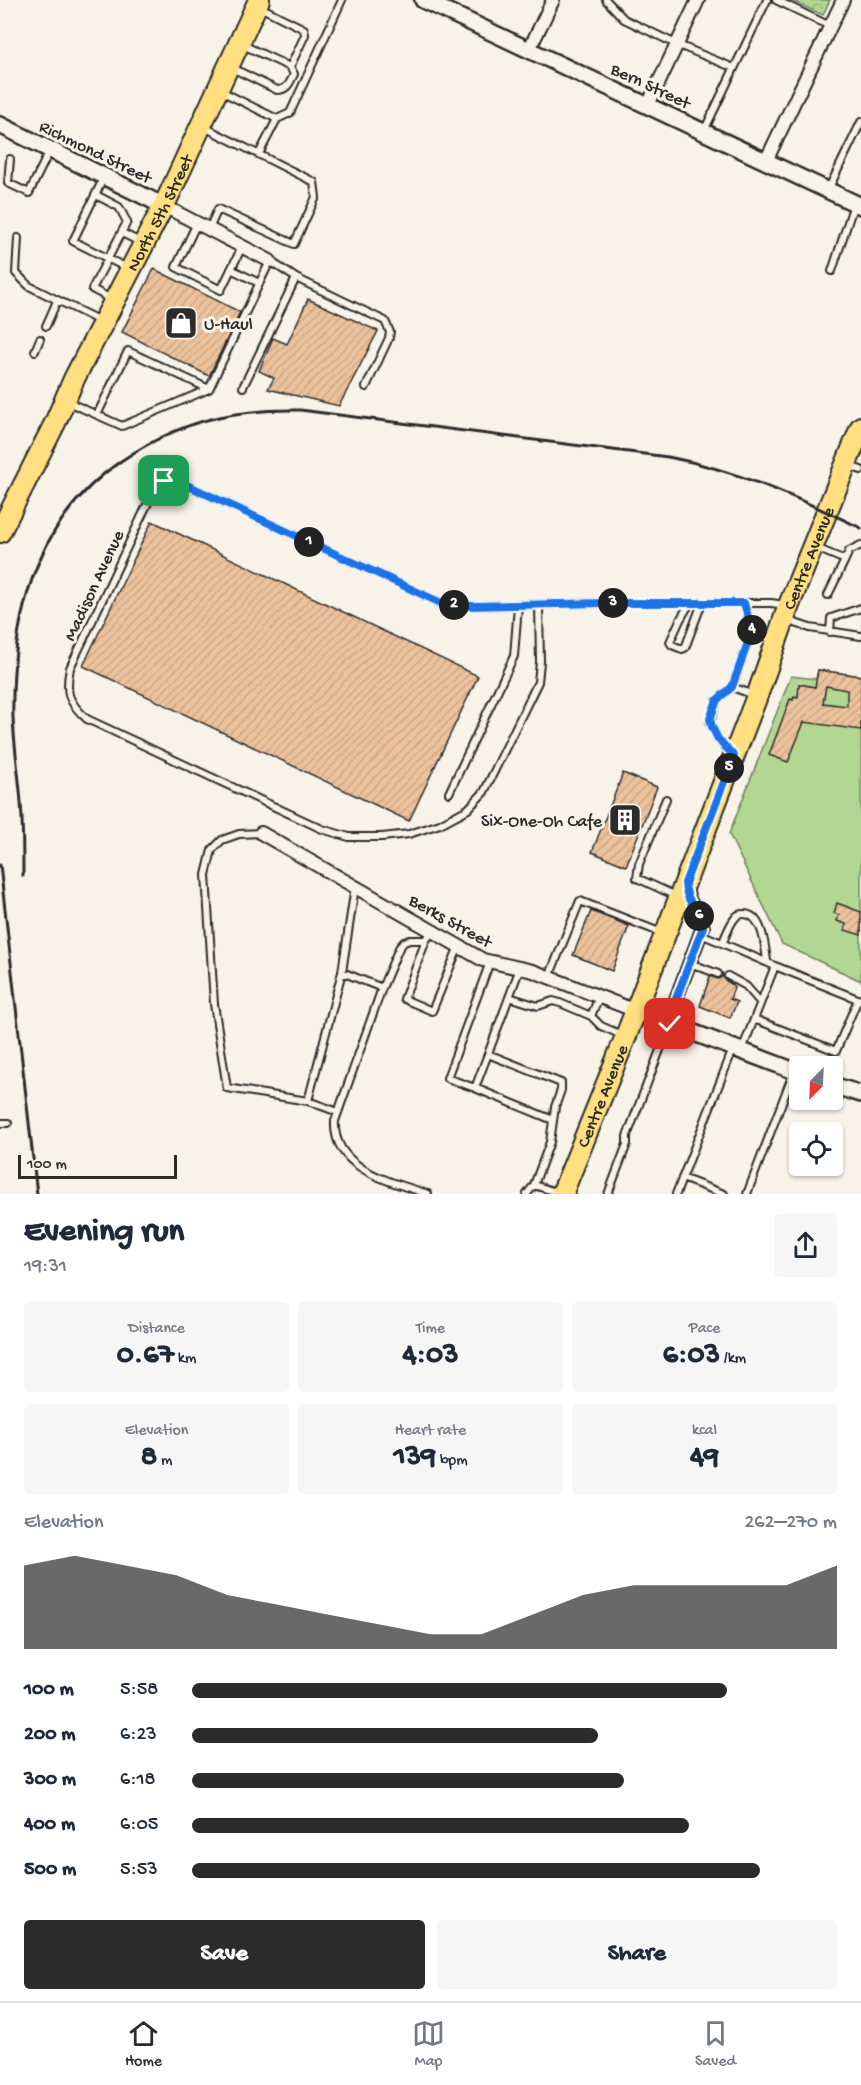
<!DOCTYPE html>
<html lang="en">
<head>
<meta charset="utf-8">
<style>
  body { margin:0; font-family:"Gochi Hand",sans-serif; background:#f6f6f7; color:#1f2937; height:100vh; display:flex; flex-direction:column; font-size:22px; white-space:nowrap }
  * { box-sizing:border-box; margin:0 }
  p { font-size:20px; color:#747a83 }
  .icon { flex:none; width:33px; height:33px; fill:none; stroke:currentColor; stroke-width:2; stroke-linecap:round; stroke-linejoin:round }
  .map { position:relative; height:1194px; overflow:hidden }
  .sheet { display:flex; flex-direction:column; background:#fff; flex:1 }
  .sheet>* { flex:none }
  .needle { width:39px; rotate:204deg }
  .controls { position:absolute; left:789px; top:1056px; display:grid; gap:12px }
  .controls a { display:grid; place-items:center; width:54px; height:54px; border-radius:6px; background:#fff; box-shadow:0 2px 4px #0004; font-size:30px }
  .scale { position:absolute; left:18px; bottom:15px; width:159px; box-sizing:border-box; padding-left:6px; border:3px solid #2b2b2b; border-top:0; font-size:16px; line-height:21px; white-space:nowrap; color:#2b2b2b; -webkit-text-stroke:4px #f7f3e8; paint-order:stroke }
  .pin { position:absolute; display:grid; place-items:center; width:51px; height:51px; color:#fff; margin:-26px; border-radius:12px; box-shadow:0 3px 9px #0006 }
  .km { position:absolute; width:30px; height:30px; margin:-15px; border-radius:50%; background:#222; color:#fff; font-size:16px; line-height:30px; text-align:center }
  .round { display:grid; place-items:center; flex:none; width:63px; height:63px; border-radius:6px; background:#f6f6f7 }
  .overview { display:flex; align-items:center; justify-content:space-between; height:102px; padding:0 24px }
  h1 { font-size:33px; font-weight:700; line-height:45px }
  .metrics { display:grid; grid-template-columns:repeat(3,1fr); gap:9px; height:102px; padding:6px 24px }
  .metrics div { display:grid; align-content:center; border-radius:6px; background:#f6f6f7; text-align:center }
  .metrics b { font-size:30px; font-weight:700 }
  .metrics small { font-size:16px; font-weight:400 }
  .metrics p { font-size:16px }
  .chart { height:168px; padding:12px 24px }
  .chart p { display:flex; justify-content:space-between }
  .chart svg { width:100%; height:108px; margin-top:6px; fill:#2b2b2b; opacity:.7 }
  .primary-button { display:flex; gap:12px; margin-top:auto; padding:12px 24px }
  .primary-button a { flex:1; height:69px; border-radius:6px; background:#2b2b2b; color:#fff; font-size:24px; font-weight:700; line-height:69px; text-align:center }
  .primary-button a+a { background:#f6f6f7; color:#1f2937 }
  ul { padding:0 24px; list-style:none; font-size:20px }
  li { display:grid; grid-template-columns:96px 72px 1fr; align-items:center; height:45px }
  li i { height:15px; border-radius:8px; background:#2b2b2b }
  .tab-bar { display:flex; justify-content:space-around; align-items:center; height:84px; border-top:2px solid #e0e1e3; background:#fff; font-size:16px; color:#747a83 }
  .tab-bar a { display:grid; justify-items:center; gap:3px }
  .tab-bar .active { color:#2b2b2b }
  .map>svg:first-child { display:block }
</style>
</head>
<body>
<div class="map">
<svg width="861" height="1194" viewBox="0 0 861 1194">
  <defs>
    <pattern id="park-crowns" width="20" height="18" patternUnits="userSpaceOnUse" patternTransform="scale(1.5)"><rect width="20" height="18" fill="#b2d792"/><path d="M2 6a3 3 0 1 1 6 0M12 15a3 3 0 1 1 6 0" fill="none" stroke="#99b97e"/></pattern>
    <pattern id="building-hatch" width="6" height="6" patternUnits="userSpaceOnUse" patternTransform="scale(1.5)"><rect width="6" height="6" fill="#ecc29c"/><path d="M-1 1l2-2M0 6l6-6M5 7l2-2" fill="none" stroke="#cba787"/></pattern>
  </defs>
  <rect width="100%" height="100%" fill="#f7f3e8"/>
  <filter id="ink" filterUnits="userSpaceOnUse"><feTurbulence type="fractalNoise" baseFrequency=".0167" numOctaves="2"/><feDisplacementMap in="SourceGraphic" scale="12" xChannelSelector="R" yChannelSelector="G"/><feConvolveMatrix kernelMatrix="1 2 1 2 8 2 1 2 1" color-interpolation-filters="sRGB"/></filter>
  <g filter="url(#ink)">
    <path fill="url(#park-crowns)" stroke="#6e815e" stroke-width="1.5" d="M 790,0 L 830,0 L 823,15 Z"/>
    <path fill="#b2d792" stroke="#6e815e" stroke-width="1.5" d="M 818,670 L 861,676 L 861,981 L 782,944 L 729,834 L 791,676 L 816,679 Z"/>
    <path fill="url(#building-hatch)" stroke="#2b2b2b" stroke-width="1.5" fill-rule="evenodd" d="M 154,269 L 240,312 L 209,376 L 122,332 Z
      M 308,299 L 378,331 L 339,406 L 268,389 L 274,378 L 259,371 L 273,338 L 287,344 Z
      M 152,521 L 478,676 L 409,821 L 83,666 Z
      M 818,670 L 861,676 L 861,730 L 804,722 L 788,762 L 769,755 L 790,699 L 793,700 L 794,696 L 798,697 L 799,684 L 815,687 ZM 826,686 L 847,690 L 847,706 L 823,703 Z
      M 623,773 L 657,787 L 626,866 L 592,852 Z
      M 837,903 L 861,912 L 861,935 L 845,930 L 846,924 L 837,921 L 839,915 L 834,913 Z
      M 591,911 L 629,926 L 612,971 L 573,955 Z
      M 710,976 L 718,979 L 723,976 L 725,980 L 733,985 L 734,988 L 730,999 L 737,1002 L 730,1018 L 700,1006 Z"/>
    <g fill="none" stroke-linecap="round" stroke-linejoin="round">
      <g stroke="#2b2b2b" stroke-width="10">
        <path id="service" d="M 606,0 L 624,19 L 676,44 L 734,68
          M 776,0 L 830,26
          M 260,7 L 304,29 L 305,35 L 290,67
          M 232,68 L 277,90 C 288,90 290,82 294,74 L 290,67 L 243,45
          M 221,91 L 277,119 L 259,154
          M 277,119 L 290,113 L 342,0
          M 204,127 L 314,182 L 316,197 L 294,244 L 218,209 L 209,229
          M 704,131 L 767,0
          M 10,159 L 8,183 L 29,193 L 50,150
          M 104,177 L 73,241 L 129,269
          M 828,190 L 861,122
          M 96,195 L 119,207 L 127,222 L 92,289 L 111,299
          M 197,223 L 176,267 L 221,290 L 242,247
          M 122,233 L 140,242
          M 18,238 L 16,273 L 29,286 L 100,321
          M 231,269 L 259,283
          M 832,271 L 854,204
          M 46,326 L 57,301
          M 35,351 L 40,339
          M 243,387 L 296,278
          M 209,389 L 270,261 L 296,278 L 385,321 L 390,332 L 389,338 L 366,387
          M 68,402 L 122,426 L 209,389 L 128,351 L 97,415
          M 847,465 L 861,470
          M 814,547 L 845,560 L 828,595
          M 845,560 L 849,551 L 861,545
          M 690,603 L 680,620 L 670,642 L 672,645 L 682,649 L 685,648 L 702,603
          M 744,603 L 752,631 L 775,640
          M 539,605 L 540,662 L 538,682 L 484,792 L 468,809 L 440,824 L 409,834 L 382,837 L 349,837 L 322,829 L 87,719 C 68,702 65,693 70,668 L 155,488 C 168,476 174,480 189,486 L 441,603 L 469,606 L 605,603 L 771,603 L 785,605
          M 786,620 L 810,628 L 861,636
          M 752,631 L 732,687 L 754,695
          M 830,632 L 831,618 L 861,608
          M 731,753 L 718,739 L 710,723 L 717,700 L 732,687
          M 449,793 L 514,656 L 518,606
          M 666,799 L 639,864 L 637,878 L 676,896
          M 261,833 L 239,834 L 222,840 L 212,850 L 206,875 L 214,1004 L 227,1088 L 308,1101 L 342,972 L 355,887
          M 701,934 L 775,966 L 742,1050
          M 426,940 L 404,999 L 432,1011 L 459,946
          M 723,942 C 726,935 730,923 736,917 C 738,914 741,914 744,914 C 763,914 765,947 767,961
          M 690,963 L 718,974
          M 775,966 L 860,1000
          M 342,972 L 382,988
          M 728,976 L 746,986 L 760,1002
          M 549,977 L 580,901 L 662,933
          M 509,997 L 538,1006 L 553,1001 L 560,1003 L 591,1016 L 601,1026 L 622,1035
          M 591,1016 L 599,997
          M 754,1019 L 836,1051 L 858,999
          M 488,1054 L 520,968
          M 475,1088 L 447,1078 L 490,962
          M 308,1101 L 338,1112
          M 0,1123 L 8,1123
          M 682,1178 L 724,1194
          M 534,1185 L 559,1193
          M 428,1194 C 393,1182 332,1170 335,1121 L 382,988 L 399,948 L 404,942 L 410,940 L 426,940 L 432,932
          M 527,1194 L 534,1185 L 550,1142 L 555,1107 L 561,1090 L 561,1083 L 488,1054 L 475,1088 L 553,1120
          M 608,1194 L 627,1144 L 627,1136 L 670,1024
          M 676,1194 L 733,1049
          M 747,1194 L 794,1071"/>
      </g>
      <g stroke="#2b2b2b" stroke-width="16">
        <path id="minor" d="M 529,50 L 553,0
          M 648,105 L 698,0
          M 766,161 L 843,0
          M 164,206 L 270,261
          M 261,833 L 483,960 L 533,971 L 636,1011
          M 667,1023 L 703,927 L 688,897 L 685,885"/>
      </g>
      <g stroke="#2b2b2b" stroke-width="20">
        <path id="tertiary" d="M 423,0 L 861,206
          M 0,125 L 164,206
          M 636,1011 L 800,1073
          M 832,1085 L 861,1094"/>
      </g>
      <g stroke="#2b2b2b" stroke-width="24">
        <g id="primary">
          <path id="s1" d="M 0,532 L 55,423 L 74,379 L 168,197 L 259,0"/>
          <path id="s2" d="M 562,1194 L 626,1036 L 757,696 L 789,605 L 861,427"/>
        </g>
      </g>
      <g stroke="#2b2b2b" stroke-width="27">
        <path id="motorway" d="M 562,1194 L 563,1194"/>
      </g>
      <use href="#service" stroke="#f7f3e8" stroke-width="6"/>
      <use href="#minor" stroke="#f7f3e8" stroke-width="12"/>
      <use href="#tertiary" stroke="#f7f3e8" stroke-width="15"/>
      <use href="#primary" stroke="#ffdf80" stroke-width="20"/>
      <use href="#motorway" stroke="#ffdf80" stroke-width="22"/>
      <path stroke="#2b2b2b" stroke-width="3" d="M 0,865 L 37,1194
        M 23,876 C 23,851 23,827 21,803 C 19,774 14,746 13,717 C 11,619 35,520 121,461 C 180,421 230,409 300,410 L 668,457 C 737,470 798,498 861,528"/>
    </g>
  </g>
  <g fill="none" stroke-linecap="round" stroke-linejoin="round" filter="url(#ink)">
    <g stroke="#fff" stroke-width="12">
      <path id="route" d="M 164,481 L 175,480 L 189,486 L 441,603 L 469,606 L 605,603 L 744,603 L 752,631 L 732,687 L 717,700 L 710,719 L 712,727 L 718,739 L 734,756 L 685,883 C 685,899 698,911 703,927 L 667,1023 L 670,1024"/>
    </g>
    <use href="#route" stroke="#1a73e8" stroke-width="8"/>
  </g>
  <defs>
    <g id="shop-square" transform="scale(1.725)"><rect x="-9" y="-9" width="18" height="18" rx="4" fill="#2b2b2b" stroke="#f7f3e8"/><path d="M-5-2.5h2.3a2.7 3.5 0 0 1 5.4 0H5L5.5 6h-11ZM-1.5-2.5h3a1.5 2.3 0 0 0-3 0Z" fill="#fff"/></g>
    <g id="building-square" transform="scale(1.725)"><rect x="-9" y="-9" width="18" height="18" rx="4" fill="#2b2b2b" stroke="#f7f3e8"/><path d="M-4-6H4V6H1V3H-1V6H-4ZM-2.5-4.3h1.7v1.8h-1.7ZM.8-4.3h1.7v1.8H.8ZM-2.5-1h1.7V.8h-1.7ZM.8-1h1.7V.8H.8Z" fill="#fff"/></g>
  </defs>
  <g fill-rule="evenodd">
    <use href="#shop-square" x="181" y="323"/>
    <use href="#building-square" x="625" y="820"/>
  </g>
  <g text-anchor="middle" stroke-width="6" stroke-linejoin="round" paint-order="stroke">
    <g font-size="18" fill="#2b2b2b" stroke="#f7f3e8">
      <text transform="translate(651 85) rotate(25)" y="6">Bern Street</text>
      <text transform="translate(96 151) rotate(26)" y="6">Richmond Street</text>
      <text dy="6" stroke="none"><textPath href="#s1" startOffset="357">North 5th Street</textPath></text>
      <text dy="6" stroke="none"><textPath href="#s2" startOffset="682">Centre Avenue</textPath></text>
      <text transform="translate(93 585) rotate(-65)" y="6">Madison Avenue</text>
      <text transform="translate(451 920) rotate(29)" y="6">Berks Street</text>
      <text dy="6" stroke="none"><textPath href="#s2" startOffset="106">Centre Avenue</textPath></text>
    </g>
    <g font-size="18" fill="#2b2b2b" stroke="#f7f3e8" text-anchor="start">
      <text x="204" y="329">U-Haul</text>
      <text x="602" y="826" text-anchor="end">Six-One-Oh Cafe</text>
    </g>
  </g>
</svg>
<div class="controls">
<a><svg class="needle" viewBox="-14 -14 28 28"><path d="M0-13l5 13h-10z" fill="#e53935"/><path d="M0 13l5-13h-10z" fill="#747a83"/></svg></a>
<a><svg class="icon" aria-label="locate" viewBox="0 0 24 24"><circle cx="12" cy="12" r="6"/><path d="M12 2v4M12 18v4M2 12h4M18 12h4"/></svg></a>
</div>
<div class="scale">100 m</div>
<div class="pin" style="left:164px;top:481px;background:#1e9e55"><svg class="icon" aria-label="arrive" viewBox="0 0 24 24"><path d="M6 21V4h12l-3 4 3 4H6"/></svg></div>
<div class="pin" style="left:670px;top:1024px;background:#d93025"><svg class="icon" aria-label="check" viewBox="0 0 24 24"><path d="M5 12l5 5 9-10"/></svg></div>
<b class="km" style="left:309px;top:542px">1</b>
<b class="km" style="left:454px;top:605px">2</b>
<b class="km" style="left:613px;top:603px">3</b>
<b class="km" style="left:752px;top:630px">4</b>
<b class="km" style="left:729px;top:768px">5</b>
<b class="km" style="left:699px;top:916px">6</b>
</div>
<section class="sheet">
<div class="overview"><div><h1>Evening run</h1><p>19:31</p></div><a class="round"><svg class="icon" aria-label="share" viewBox="0 0 24 24"><path d="M12 15V3M7 8l5-5 5 5M5 13v7h14v-7"/></svg></a></div>
<div class="metrics">
<div><p>Distance</p><b>0.67<small> km</small></b></div>
<div><p>Time</p><b>4:03</b></div>
<div><p>Pace</p><b>6:03<small> /km</small></b></div>
</div>
<div class="metrics">
<div><p>Elevation</p><b>8<small> m</small></b></div>
<div><p>Heart rate</p><b>139<small> bpm</small></b></div>
<div><p>kcal</p><b>49</b></div>
</div>
<div class="chart"><p><span>Elevation</span>262–270 m</p>
<svg viewBox="0 0 160 44" preserveAspectRatio="none"><path d="M0 44V10L10 6L20 10L30 14L40 22L50 26L60 30L70 34L80 38L90 38L100 30L110 22L120 18L130 18L140 18L150 18L160 10V44z"/></svg>
</div>
<ul>
<li><b>100 m</b>5:58<i style="width:83%"></i></li>
<li><b>200 m</b>6:23<i style="width:63%"></i></li>
<li><b>300 m</b>6:18<i style="width:67%"></i></li>
<li><b>400 m</b>6:05<i style="width:77%"></i></li>
<li><b>500 m</b>5:53<i style="width:88%"></i></li>
</ul>
<div class="primary-button"><a>Save</a><a>Share</a></div>
</section>
<nav class="tab-bar">
<a class="active"><svg class="icon" aria-label="home" viewBox="0 0 24 24"><path d="M3 11l9-7 9 7M6 9v11h12V9"/></svg>Home</a>
<a><svg class="icon" aria-label="map" viewBox="0 0 24 24"><path d="M3 6l6-2 6 2 6-2v14l-6 2-6-2-6 2zM9 4v14M15 6v14"/></svg>Map</a>
<a><svg class="icon" aria-label="saved" viewBox="0 0 24 24"><path d="M7 4h10v16l-5-4-5 4z"/></svg>Saved</a>
</nav>
</body>
</html>
